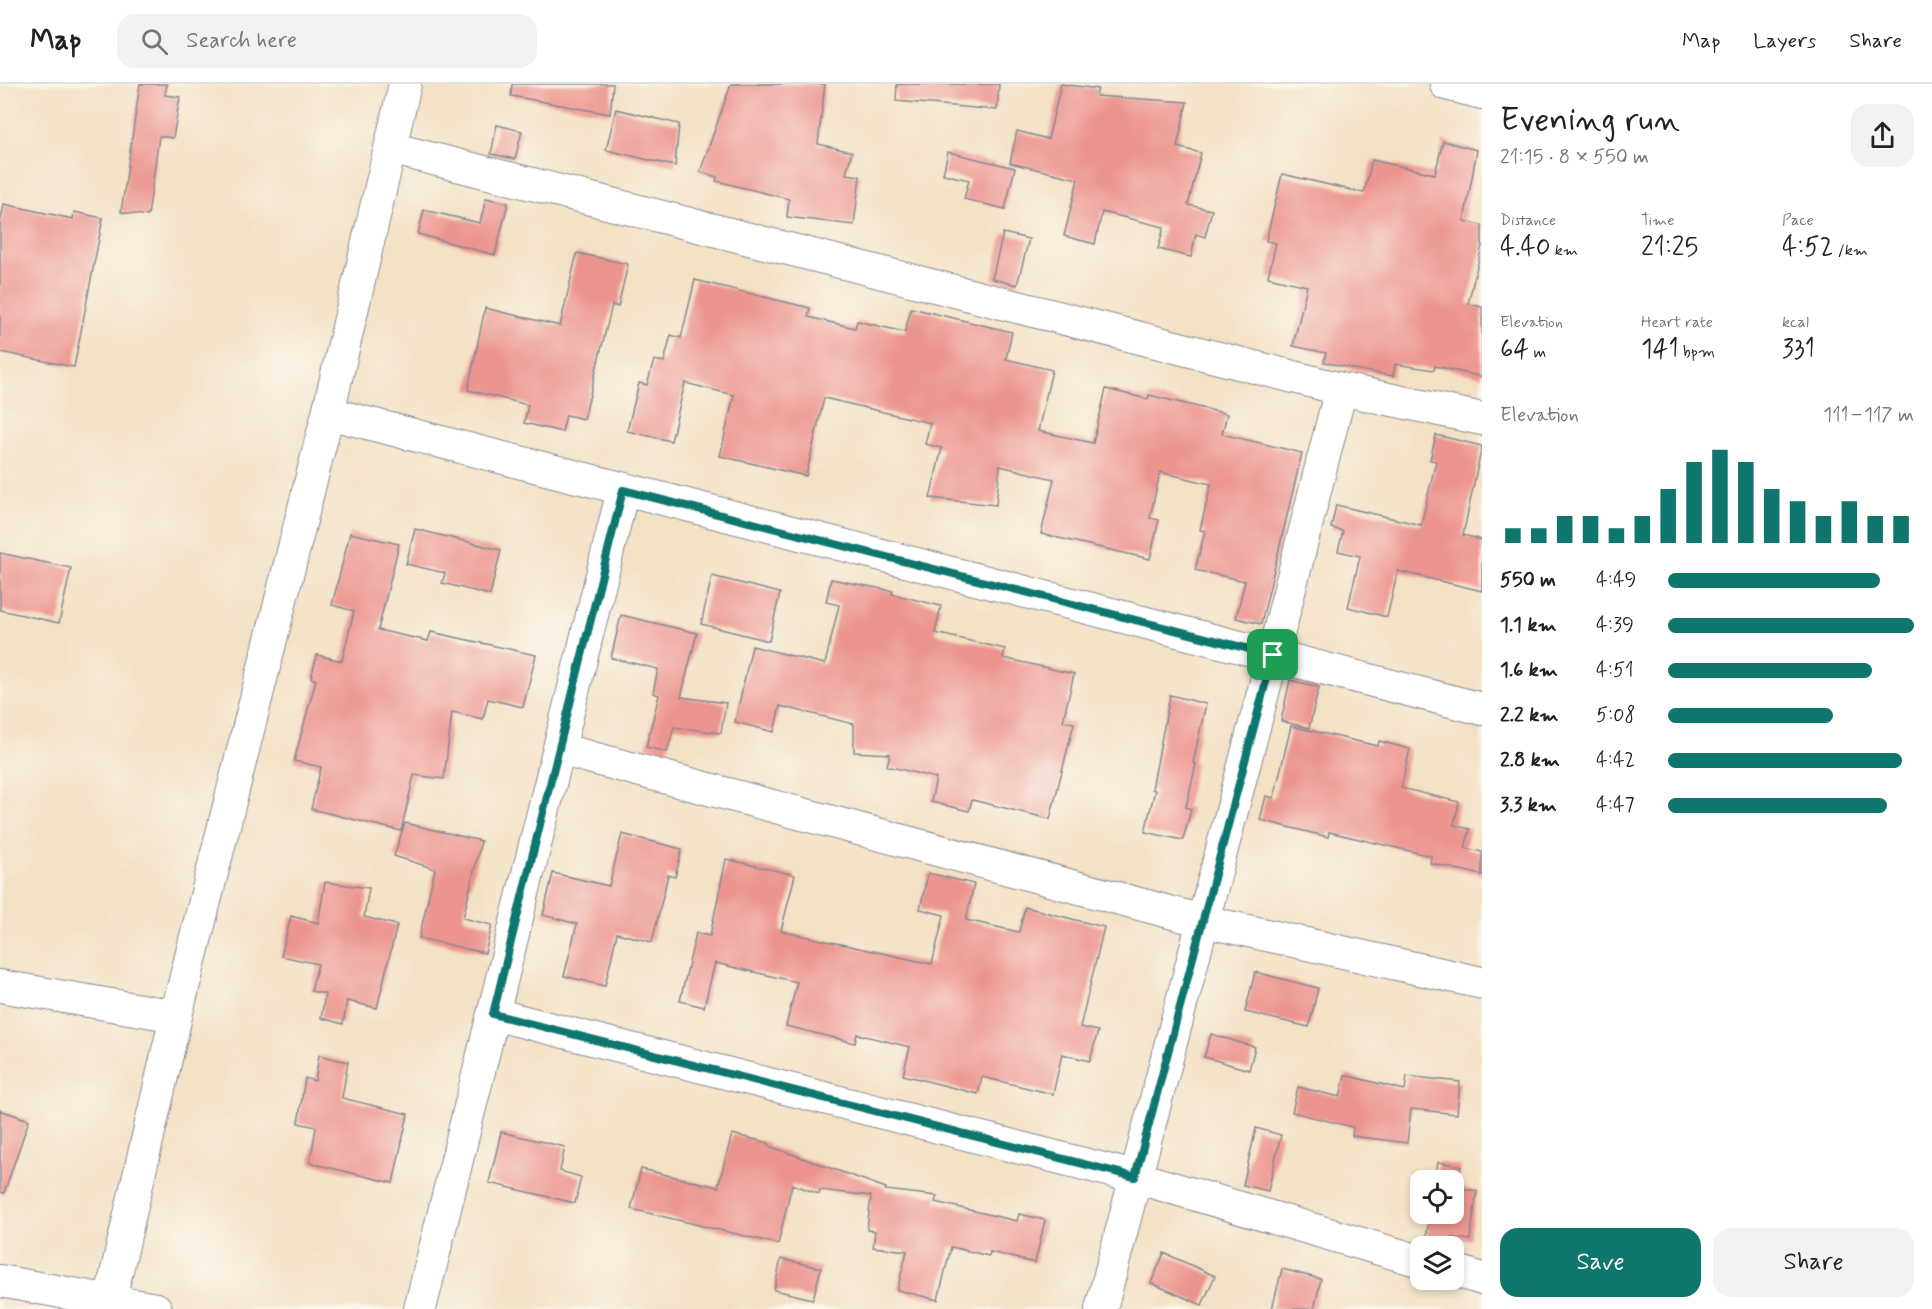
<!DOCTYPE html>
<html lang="en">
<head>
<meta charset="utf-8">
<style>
  body { margin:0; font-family:Mynerve,sans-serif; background:#f2f2f2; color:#222; height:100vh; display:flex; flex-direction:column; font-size:22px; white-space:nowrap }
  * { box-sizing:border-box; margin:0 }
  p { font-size:20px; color:#767676 }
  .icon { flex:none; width:33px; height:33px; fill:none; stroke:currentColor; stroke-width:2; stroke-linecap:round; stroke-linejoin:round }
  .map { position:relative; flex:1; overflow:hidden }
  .side { display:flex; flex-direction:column; background:#fff; width:450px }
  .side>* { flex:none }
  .tools { position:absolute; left:1410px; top:1086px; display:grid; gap:12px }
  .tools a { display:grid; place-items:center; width:54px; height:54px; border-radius:12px; background:#fff; box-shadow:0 3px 9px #0003; font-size:30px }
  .pin { position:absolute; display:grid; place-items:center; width:51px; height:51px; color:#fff; margin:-26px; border-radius:12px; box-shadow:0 3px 9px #0006 }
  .round { display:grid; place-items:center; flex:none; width:63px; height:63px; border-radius:18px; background:#f2f2f2 }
  .headline { display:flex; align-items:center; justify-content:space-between; height:102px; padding:0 18px }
  h1 { font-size:33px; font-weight:600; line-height:45px }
  .stats { display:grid; grid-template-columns:repeat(3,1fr); gap:9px; height:102px; padding:6px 18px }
  .stats div { display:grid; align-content:center }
  .stats b { font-size:26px; font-weight:600 }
  .stats small { font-size:16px; font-weight:400 }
  .stats p { font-size:16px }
  .chart { height:168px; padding:12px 18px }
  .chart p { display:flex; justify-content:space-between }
  .chart svg { width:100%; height:108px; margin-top:6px; stroke:#0f766e; stroke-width:6 }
  .primary-button { display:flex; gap:12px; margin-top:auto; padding:12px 18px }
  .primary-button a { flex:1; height:69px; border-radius:18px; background:#0f766e; color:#fff; font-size:24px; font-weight:600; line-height:69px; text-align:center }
  .primary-button a+a { background:#f2f2f2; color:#222 }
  ul { padding:0 18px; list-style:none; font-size:20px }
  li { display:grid; grid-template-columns:96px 72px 1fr; align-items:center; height:45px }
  li i { height:15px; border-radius:8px; background:#0f766e }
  header { display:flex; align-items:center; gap:36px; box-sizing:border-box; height:84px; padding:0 30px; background:#fff; border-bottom:2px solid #e0e0e0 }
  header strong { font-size:28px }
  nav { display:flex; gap:33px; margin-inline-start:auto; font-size:21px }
  .search { width:420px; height:54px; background:#f2f2f2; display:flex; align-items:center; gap:15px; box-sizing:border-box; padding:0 21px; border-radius:18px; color:#767676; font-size:22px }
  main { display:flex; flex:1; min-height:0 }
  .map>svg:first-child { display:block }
</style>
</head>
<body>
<header>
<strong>Map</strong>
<div class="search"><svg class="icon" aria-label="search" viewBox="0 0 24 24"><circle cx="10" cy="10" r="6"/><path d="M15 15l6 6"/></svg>Search here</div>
<nav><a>Map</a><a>Layers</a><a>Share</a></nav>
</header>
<main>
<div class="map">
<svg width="1482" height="1225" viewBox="0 0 1482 1225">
  <rect width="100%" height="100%" fill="#fbf7ec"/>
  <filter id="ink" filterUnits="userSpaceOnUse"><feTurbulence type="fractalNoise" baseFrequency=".0167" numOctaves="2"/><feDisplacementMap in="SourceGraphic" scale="12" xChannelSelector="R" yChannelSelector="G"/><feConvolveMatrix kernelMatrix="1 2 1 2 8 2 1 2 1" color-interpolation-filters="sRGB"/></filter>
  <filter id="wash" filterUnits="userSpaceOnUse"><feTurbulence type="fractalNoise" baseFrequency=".008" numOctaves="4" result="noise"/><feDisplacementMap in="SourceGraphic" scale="24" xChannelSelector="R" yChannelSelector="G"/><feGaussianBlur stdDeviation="1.35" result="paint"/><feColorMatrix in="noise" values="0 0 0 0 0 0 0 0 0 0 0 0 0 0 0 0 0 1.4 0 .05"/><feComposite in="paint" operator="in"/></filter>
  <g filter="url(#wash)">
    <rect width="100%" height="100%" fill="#f3e1c4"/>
    <g id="blocks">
      <path fill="#ec958f" d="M 140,0 L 167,0 L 165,11 L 180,13 L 173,54 L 159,52 L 148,132 L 121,128 Z
        M 512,0 L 613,0 L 610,30 L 511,12 Z
        M 731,0 L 825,0 L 818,60 L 852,68 L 846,90 L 860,92 L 854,141 L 787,133 L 789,115 L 716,97 L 717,93 L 700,88 Z
        M 897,0 L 999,0 L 997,26 L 896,17 Z
        M 1061,0 L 1098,5 L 1096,12 L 1187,18 L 1177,63 L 1201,69 L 1188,121 L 1212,126 L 1205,153 L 1196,150 L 1191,173 L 1158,165 L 1164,143 L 1102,128 L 1095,160 L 1064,152 L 1078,95 L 1010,79 L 1017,47 L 1048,55 Z
        M 616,25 L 679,40 L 675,82 L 606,66 Z
        M 497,41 L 522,47 L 515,75 L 491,70 Z
        M 1443,57 L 1477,66 L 1464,137 L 1482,141 L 1482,162 L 1468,220 L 1482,223 L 1482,293 L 1435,282 L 1434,286 L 1395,280 L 1393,292 L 1359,286 L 1324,278 L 1326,269 L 1293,262 L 1307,202 L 1268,193 L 1276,159 L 1266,157 L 1282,90 L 1364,109 L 1372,76 L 1435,90 Z
        M 948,68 L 1015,84 L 1005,125 L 964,115 L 969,96 L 943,90 Z
        M 486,114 L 508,119 L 495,171 L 418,150 L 424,126 L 480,139 Z
        M 4,120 L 73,135 L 74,128 L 103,134 L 74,283 L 0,268 L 0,140 Z
        M 1003,149 L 1029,155 L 1017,201 L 992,195 Z
        M 577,169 L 628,180 L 618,223 L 612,221 L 584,335 L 566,331 L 562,348 L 524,339 L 528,321 L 468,306 L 485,224 L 560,242 Z
        M 695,196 L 810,224 L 808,233 L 855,244 L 857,237 L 905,248 L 911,224 L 1012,248 L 1006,275 L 1052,286 L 1038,347 L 1093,359 L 1106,305 L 1148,315 L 1149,311 L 1227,330 L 1222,350 L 1302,369 L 1261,540 L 1236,534 L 1245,497 L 1195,486 L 1205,447 L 1200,446 L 1211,400 L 1160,388 L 1150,434 L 1159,436 L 1150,475 L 1041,450 L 1054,395 L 1000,382 L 996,421 L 930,414 L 942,364 L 925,360 L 930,339 L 824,314 L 806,392 L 720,372 L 734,311 L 685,299 L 671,357 L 627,347 L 639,299 L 647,301 L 654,276 L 664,278 L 671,251 L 681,254 Z
        M 1436,351 L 1482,362 L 1463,451 L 1482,456 L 1482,507 L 1398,487 L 1387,533 L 1348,523 L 1360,472 L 1338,467 L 1343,447 L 1331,444 L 1336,421 L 1421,441 L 1436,377 L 1430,376 Z
        M 415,445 L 501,466 L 490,511 L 442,499 L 445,489 L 406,480 Z
        M 350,449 L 399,460 L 378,546 L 428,557 L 431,548 L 536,571 L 523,623 L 488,615 L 483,635 L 452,628 L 444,695 L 414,691 L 401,747 L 311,725 L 321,683 L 294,677 L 316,596 L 311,594 L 317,571 L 342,577 L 354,527 L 332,521 Z
        M 0,469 L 71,484 L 59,539 L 0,526 Z
        M 712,492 L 780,509 L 769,557 L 701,540 Z
        M 831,495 L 893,507 L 892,510 L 941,522 L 935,549 L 1005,565 L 1003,574 L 1074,590 L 1063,637 L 1074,639 L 1050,735 L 972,716 L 969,727 L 931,718 L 936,694 L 887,682 L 890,670 L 854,668 L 854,640 L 780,622 L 774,648 L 735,638 L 752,562 L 825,580 L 839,521 L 826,518 Z
        M 621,531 L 697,549 L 681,613 L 726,619 L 721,649 L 674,643 L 667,668 L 646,663 L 659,611 L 653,609 L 658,585 L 611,574 Z
        M 1290,596 L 1319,603 L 1309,644 L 1281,637 Z
        M 1170,611 L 1206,620 L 1193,679 L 1196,680 L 1186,723 L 1191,725 L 1183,756 L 1145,748 L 1155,706 L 1152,705 Z
        M 1291,642 L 1378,662 L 1379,657 L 1410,665 L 1401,704 L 1459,718 L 1454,741 L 1470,745 L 1465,764 L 1482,768 L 1482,791 L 1430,779 L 1431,772 L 1329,748 L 1328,753 L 1260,736 L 1266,712 L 1274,714 Z
        M 405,739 L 481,757 L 463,834 L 492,841 L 485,869 L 419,854 L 435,785 L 394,772 Z
        M 622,750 L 682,765 L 675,793 L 668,791 L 652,858 L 617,849 L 605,902 L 564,892 L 577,840 L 543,831 L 553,789 L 609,802 Z
        M 726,775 L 795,791 L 781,847 L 932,880 L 944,831 L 920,825 L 928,789 L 974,800 L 966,836 L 1019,848 L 1025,823 L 1104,843 L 1080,943 L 1098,947 L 1090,977 L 1062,970 L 1053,1010 L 982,993 L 978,1010 L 903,991 L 910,963 L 857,950 L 855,959 L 786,942 L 797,898 L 715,879 L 704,923 L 680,917 L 696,849 L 710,852 Z
        M 325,798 L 369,804 L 364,833 L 397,841 L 377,924 L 347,917 L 343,940 L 321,934 L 325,910 L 311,907 L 318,880 L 281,872 L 291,832 L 318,839 Z
        M 1255,888 L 1318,904 L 1309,943 L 1245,928 Z
        M 1211,950 L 1255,963 L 1249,986 L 1204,973 Z
        M 319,971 L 348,978 L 342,1014 L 408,1030 L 393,1099 L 310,1079 L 316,1043 L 298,1039 L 305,994 L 315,997 Z
        M 1345,991 L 1405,1006 L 1407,992 L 1460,998 L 1457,1030 L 1411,1025 L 1407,1059 L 1352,1052 L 1353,1043 L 1292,1028 L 1298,1003 L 1340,1013 Z
        M 0,1026 L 29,1036 L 4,1109 L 0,1108 Z
        M 1256,1044 L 1281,1051 L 1268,1107 L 1243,1101 Z
        M 501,1048 L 565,1063 L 560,1087 L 581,1093 L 575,1119 L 489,1099 Z
        M 732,1050 L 769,1059 L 769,1062 L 886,1104 L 885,1106 L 937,1112 L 935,1118 L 1017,1137 L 1019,1130 L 1045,1136 L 1035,1179 L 990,1168 L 989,1172 L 951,1163 L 938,1216 L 897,1206 L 907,1167 L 873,1163 L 875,1147 L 867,1146 L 871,1112 L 820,1106 L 819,1110 L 792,1100 L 778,1160 L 631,1125 L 641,1085 L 718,1103 Z
        M 1438,1078 L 1461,1082 L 1458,1104 L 1477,1107 L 1470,1156 L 1451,1153 L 1449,1162 L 1430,1162 L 1425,1160 L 1430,1130 L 1454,1130 L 1454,1096 L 1435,1096 Z
        M 1164,1169 L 1215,1192 L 1202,1221 L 1151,1199 Z
        M 781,1175 L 821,1184 L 813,1215 L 774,1206 Z
        M 1282,1185 L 1321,1195 L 1314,1225 L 1272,1225 Z"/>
    </g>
  </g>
  <g filter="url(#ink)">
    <use href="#blocks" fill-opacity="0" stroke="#878891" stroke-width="1.5"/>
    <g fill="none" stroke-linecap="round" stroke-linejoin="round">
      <g stroke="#878891" stroke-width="34">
        <path id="street" d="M 1446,0 L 1482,9
          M 390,64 L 1341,305 L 1482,335
          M 328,329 L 1482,625
          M 559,665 L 1203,837 L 1482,899
          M 0,902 L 176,932
          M 493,930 L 1135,1093 L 1420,1177
          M 1454,1186 L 1482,1195
          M 0,1197 L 156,1225
          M 108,1225 L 176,932 L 328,329 L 405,0
          M 420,1225 L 623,406
          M 1101,1225 L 1273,571 L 1341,305"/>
      </g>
      <use href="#street" stroke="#fff" stroke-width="32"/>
    </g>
  </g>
  <g fill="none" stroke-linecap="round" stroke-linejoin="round" filter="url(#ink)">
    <g stroke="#fff" stroke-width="12">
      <path id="route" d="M 623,406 L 1273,571 L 1135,1093 L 493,930 Z"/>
    </g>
    <use href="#route" stroke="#0f766e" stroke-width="8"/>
  </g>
</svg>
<div class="tools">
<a><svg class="icon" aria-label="locate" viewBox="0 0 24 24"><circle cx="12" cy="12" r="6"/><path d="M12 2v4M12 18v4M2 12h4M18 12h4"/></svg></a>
<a><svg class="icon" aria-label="layers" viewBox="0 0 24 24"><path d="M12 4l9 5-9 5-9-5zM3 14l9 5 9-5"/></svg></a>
</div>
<div class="pin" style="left:1273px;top:571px;background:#1e9e55"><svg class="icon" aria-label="arrive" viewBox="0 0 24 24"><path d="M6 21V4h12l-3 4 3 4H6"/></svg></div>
</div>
<section class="side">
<div class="headline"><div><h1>Evening run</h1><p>21:15 · 8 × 550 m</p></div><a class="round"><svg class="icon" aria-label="share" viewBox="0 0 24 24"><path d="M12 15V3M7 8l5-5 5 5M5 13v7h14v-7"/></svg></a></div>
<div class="stats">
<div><p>Distance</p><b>4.40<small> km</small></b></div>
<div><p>Time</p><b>21:25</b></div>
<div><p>Pace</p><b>4:52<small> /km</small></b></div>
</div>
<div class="stats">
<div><p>Elevation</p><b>64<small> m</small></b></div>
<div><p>Heart rate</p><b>141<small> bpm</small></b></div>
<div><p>kcal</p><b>331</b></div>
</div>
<div class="chart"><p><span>Elevation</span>111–117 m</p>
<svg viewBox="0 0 160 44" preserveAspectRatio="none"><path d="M5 44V38M15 44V38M25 44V33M35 44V33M45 44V38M55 44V33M65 44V22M75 44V11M85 44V6M95 44V11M105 44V22M115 44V27M125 44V33M135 44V27M145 44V33M155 44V33"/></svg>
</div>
<ul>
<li><b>550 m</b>4:49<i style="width:86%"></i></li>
<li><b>1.1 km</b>4:39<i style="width:100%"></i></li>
<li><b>1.6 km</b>4:51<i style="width:83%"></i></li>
<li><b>2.2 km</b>5:08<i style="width:67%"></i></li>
<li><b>2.8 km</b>4:42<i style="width:95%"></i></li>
<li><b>3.3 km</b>4:47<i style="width:89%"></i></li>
</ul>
<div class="primary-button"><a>Save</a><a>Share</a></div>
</section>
</main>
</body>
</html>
